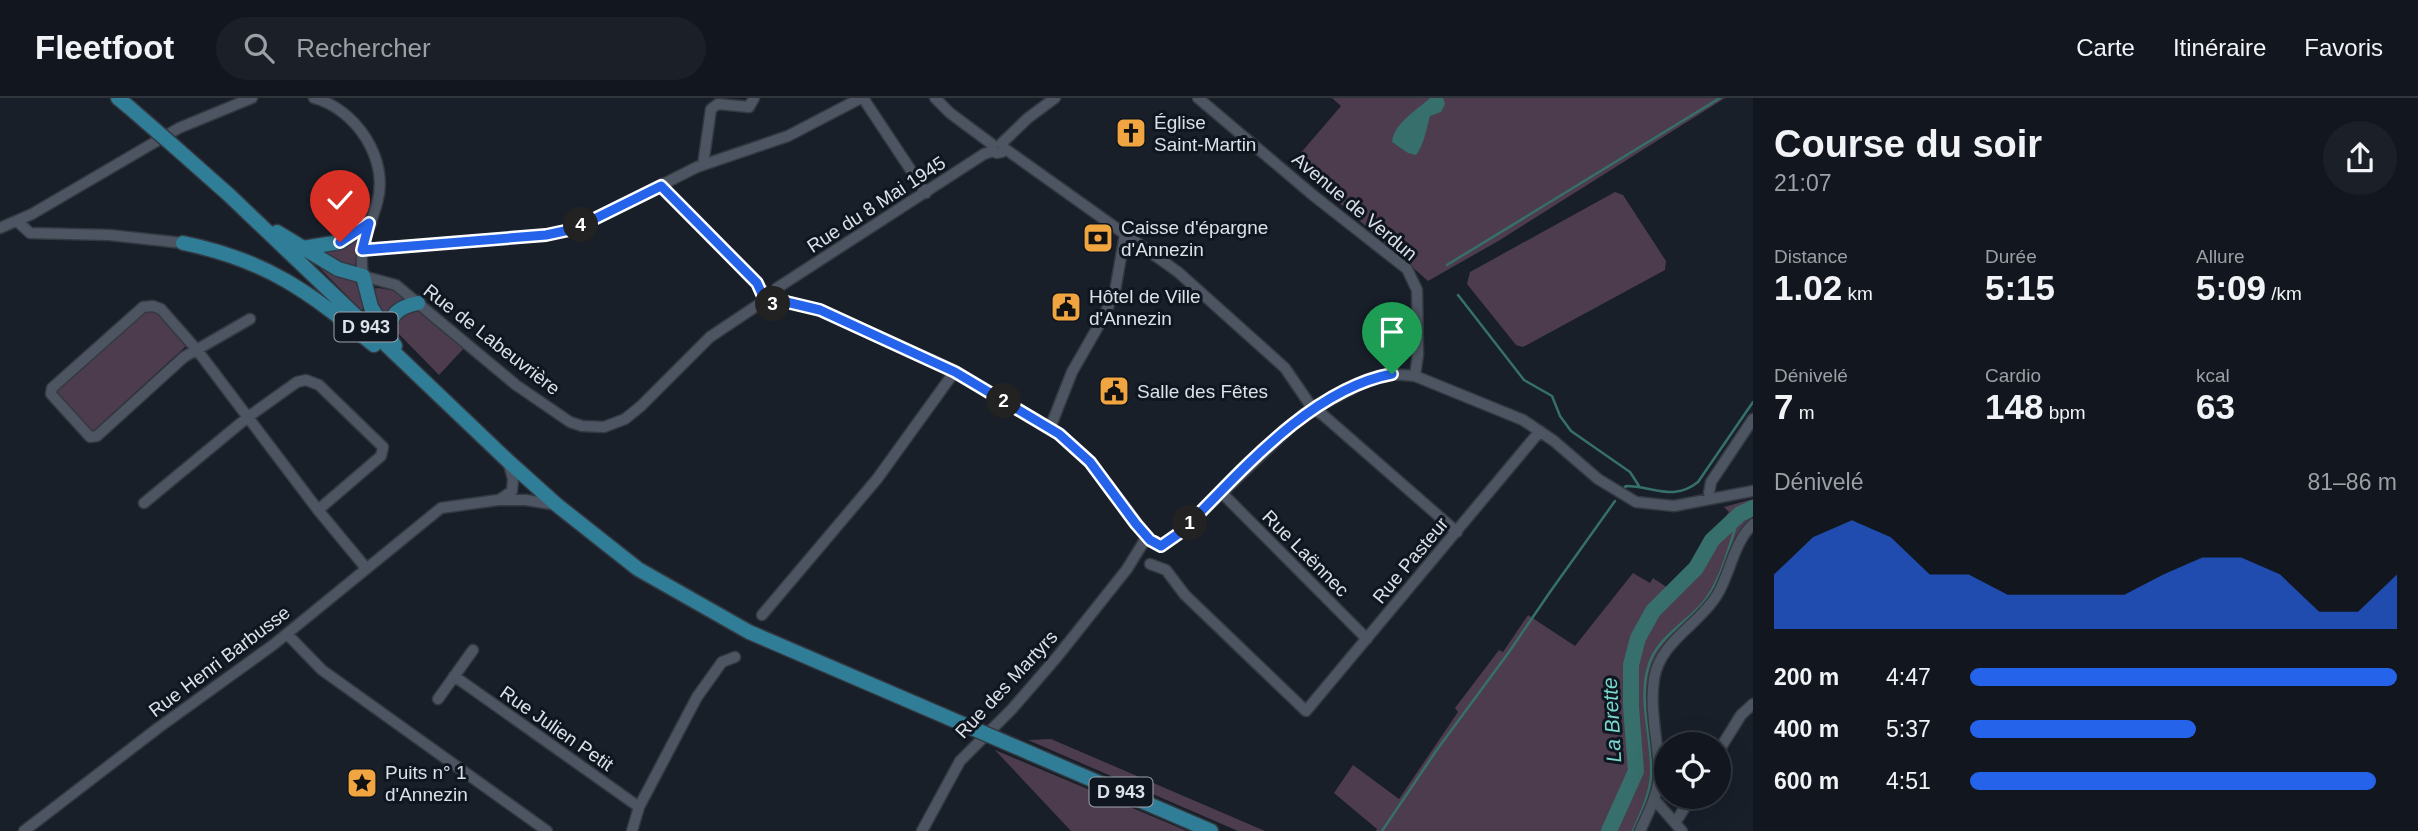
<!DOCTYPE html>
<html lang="fr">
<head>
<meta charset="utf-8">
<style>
  body { margin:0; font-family:Helvetica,sans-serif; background:#1b2028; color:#f1f3f6; height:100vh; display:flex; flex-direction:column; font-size:26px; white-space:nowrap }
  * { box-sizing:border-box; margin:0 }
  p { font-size:23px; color:#9c9fa4 }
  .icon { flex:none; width:38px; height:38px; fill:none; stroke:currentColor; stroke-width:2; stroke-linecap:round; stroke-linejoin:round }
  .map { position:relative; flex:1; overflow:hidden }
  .drawer { display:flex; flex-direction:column; background:#12171f; width:665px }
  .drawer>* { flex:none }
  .tools { position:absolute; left:1654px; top:634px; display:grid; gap:14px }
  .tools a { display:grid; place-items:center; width:77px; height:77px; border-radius:50%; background:#12171f; box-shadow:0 7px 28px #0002,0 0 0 2px #31363d; font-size:35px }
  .pin { position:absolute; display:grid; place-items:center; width:60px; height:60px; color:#fff; margin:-72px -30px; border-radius:50% 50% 50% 0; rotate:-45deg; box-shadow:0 0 7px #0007 }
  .pin .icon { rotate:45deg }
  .km { position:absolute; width:35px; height:35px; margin:-18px; border-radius:50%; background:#222; color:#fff; font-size:19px; line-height:35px; text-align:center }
  .round { display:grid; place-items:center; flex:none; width:74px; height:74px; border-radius:37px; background:#1b2028 }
  .headline { display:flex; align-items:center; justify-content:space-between; height:119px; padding:0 21px }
  h1 { font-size:38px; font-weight:600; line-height:52px }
  .figures { display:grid; grid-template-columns:repeat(3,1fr); gap:10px; height:119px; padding:7px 21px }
  .figures div { display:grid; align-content:center }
  .figures b { font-size:35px; font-weight:600 }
  .figures small { font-size:19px; font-weight:400 }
  .figures p { font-size:19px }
  .chart { height:196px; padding:14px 21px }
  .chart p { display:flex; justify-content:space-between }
  .chart svg { width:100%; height:126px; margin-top:7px; fill:#2563eb; opacity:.7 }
  ul { padding:0 21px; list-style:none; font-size:23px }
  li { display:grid; grid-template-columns:112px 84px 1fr; align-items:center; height:52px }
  li i { height:18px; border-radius:9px; background:#2563eb }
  header { display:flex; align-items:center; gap:42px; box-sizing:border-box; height:98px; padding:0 35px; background:#12171f; border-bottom:2px solid #31363d }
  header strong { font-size:33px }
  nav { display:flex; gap:38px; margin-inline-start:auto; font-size:24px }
  .search { width:490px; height:63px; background:#1b2028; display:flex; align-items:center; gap:18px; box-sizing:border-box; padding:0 24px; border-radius:38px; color:#9c9fa4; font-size:26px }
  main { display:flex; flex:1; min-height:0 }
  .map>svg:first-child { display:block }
</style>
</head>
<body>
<header>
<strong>Fleetfoot</strong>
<div class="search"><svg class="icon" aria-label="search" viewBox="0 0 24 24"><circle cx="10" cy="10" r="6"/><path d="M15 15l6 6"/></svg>Rechercher</div>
<nav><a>Carte</a><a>Itinéraire</a><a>Favoris</a></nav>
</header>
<main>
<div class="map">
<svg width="1753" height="733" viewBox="0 0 1753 733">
  <rect width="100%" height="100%" fill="#181f29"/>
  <path fill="#4d3c4d" d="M 1332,0 L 1725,0 L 1500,142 L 1428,183 L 1293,64 L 1341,8 Z
    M 1615,94 L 1623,97 L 1666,163 L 1665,172 L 1523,249 L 1516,247 L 1467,186 L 1470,174 Z
    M 360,136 L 354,174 L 311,153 Z
    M 308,158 L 360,181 L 367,209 L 361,212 Z
    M 379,190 L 395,193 L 410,205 L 385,226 L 374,211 L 372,191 Z
    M 411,211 L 423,215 L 465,249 L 439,277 L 396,233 L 394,221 Z
    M 146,212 L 155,213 L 186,248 L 91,335 L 54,295 Z
    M 1753,401 L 1753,418 L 1740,433 L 1715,496 L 1654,567 L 1656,679 L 1638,733 L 1376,733 L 1377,731 L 1334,695 L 1353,667 L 1399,701 L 1458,614 L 1455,610 L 1499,552 L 1503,554 L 1528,517 L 1575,548 L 1633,475 L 1650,485 L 1653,480 L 1671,492 C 1690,474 1708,450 1720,429 L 1719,427 L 1729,414 L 1724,409 Z
    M 1051,641 L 1265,733 L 1238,733 L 1028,642 Z
    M 995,652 L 1187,733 L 1071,733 Z"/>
  <path fill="#366f6b" d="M 1430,0 L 1443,0 L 1445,6 L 1441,14 L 1430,18 C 1426,31 1425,45 1416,57 L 1408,55 L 1392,44 C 1394,25 1417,12 1430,0 Z"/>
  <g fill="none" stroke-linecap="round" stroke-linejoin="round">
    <path stroke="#366f6b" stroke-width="2.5" d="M 1447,167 L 1720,0
      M 1458,197 L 1524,282 L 1552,298 L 1560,318 L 1571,333 L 1630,374 L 1639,388
      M 1622,392 L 1626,388 C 1653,388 1673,404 1698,384 L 1753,304
      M 1382,733 L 1436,653 L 1509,554 L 1550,494 L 1615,403
      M 1633,733 C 1641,715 1650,696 1651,677 C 1653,642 1638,604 1648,570 C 1655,541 1685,526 1703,505 C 1722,483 1730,443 1740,416"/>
    <path stroke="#366f6b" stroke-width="16" d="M 1609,733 L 1636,673 L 1631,609 L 1631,567 L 1638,540 L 1653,513 L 1696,470 L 1712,442 L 1740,416 L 1753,410"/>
    <g stroke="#343941" stroke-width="13">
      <path id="minor" d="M 314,0 C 356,11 390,62 377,105 C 369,134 358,147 363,178 L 396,187 L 516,287 L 570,324 L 582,328 L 604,329 L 625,321 L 641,308 L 710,239 L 764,203
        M 863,0 L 926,95
        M 935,0 L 950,15 L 993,47
        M 1198,0 L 1314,98 L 1407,171 L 1417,192 L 1418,256 L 1415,278
        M 1002,45 L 1028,20 L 1055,0
        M 1004,50 L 1178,174 L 1285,270 L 1313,311 L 1323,317 L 1457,434
        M 703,67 L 711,11 L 718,6 L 749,9 L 754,0
        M 661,88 L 757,185 L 763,193 L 764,203
        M 17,123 L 30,135 L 109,137 L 183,145
        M 0,130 L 32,116 L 179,30 L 252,0
        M 362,152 L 546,137 L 574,131 L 697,69 L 788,38 L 861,0
        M 777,190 L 984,56 L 993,53 L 997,55 L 1002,54 L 1004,50 L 1002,45
        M 778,202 L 820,212 L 955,273 L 1059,336 L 1090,364 L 1150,442
        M 250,221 L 184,259 L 97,338 L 90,339 L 51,296 L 52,290 L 143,209 L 153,208 L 161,211 L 197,252 L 318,412
        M 1050,330 L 1072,274 L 1103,220 L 1115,193 L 1125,136
        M 1221,394 L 1367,541
        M 1711,401 L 1709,395 L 1711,384 L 1753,321
        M 499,402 L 512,393 L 513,381 L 508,363
        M 144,405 L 248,319 L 297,284 L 306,282 L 319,287 L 383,349 L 381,358 L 318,412 L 366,470
        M 1161,448 L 1181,434 L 1304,316 L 1372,280 L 1392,276 L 1415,278 L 1523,322 L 1554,343 L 1598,381 L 1636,404 L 1674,408 L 1753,393
        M 1150,466 L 1166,472 L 1185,497 L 1306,613 L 1540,333
        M 762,517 L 877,381 L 955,273
        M 287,536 L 322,572 L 547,733
        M 454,578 L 639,709
        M 438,601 L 473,552
        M 1718,654 L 1741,617 L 1753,606
        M 1654,701 L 1682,733
        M 1675,725 L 1692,698
        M 24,733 L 158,630 L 273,547 L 441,410 L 498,402 L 526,402 L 557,407
        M 632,733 L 639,709 L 697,599 L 722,564 L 735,559
        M 922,733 L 960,663 L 1012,611 L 1057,559 L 1127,471 L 1143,445 L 1150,442 L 1156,444
        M 1640,733 C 1648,715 1658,697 1659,677 C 1659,646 1649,613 1654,581 C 1660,543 1699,527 1717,497 C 1731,474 1733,445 1753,426"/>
    </g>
    <g stroke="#343941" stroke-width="17">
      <path id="major" d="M 118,0 L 130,10
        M 176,50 L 229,97 L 508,363 L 557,407 L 638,471 L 749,534 L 921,608
        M 277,134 L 338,171 L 363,178 L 371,209 L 395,248
        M 183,145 C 267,162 309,194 374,247
        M 303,150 L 340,144 L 369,125
        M 387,235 C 391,216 398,209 418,205
        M 1030,655 L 1211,733"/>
    </g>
    <use href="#minor" stroke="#4c5561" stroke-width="10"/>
    <use href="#major" stroke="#2f7d97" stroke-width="14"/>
    <g stroke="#343941" stroke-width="17" stroke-linecap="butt">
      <path id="major-bridge" d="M 130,10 L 176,50
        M 921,608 L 1030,655"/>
    </g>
    <use href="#major-bridge" stroke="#2f7d97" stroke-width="14"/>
  </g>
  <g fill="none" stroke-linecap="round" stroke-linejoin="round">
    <g stroke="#fff" stroke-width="14">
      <path id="route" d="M 340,144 L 369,125 L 362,152 L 546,137 L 574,131 L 661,88 L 757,185 L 766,205 L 773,206 L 778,202 L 820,212 L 955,274 L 1059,336 L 1090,364 L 1136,426 L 1150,442 L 1161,448 L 1181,434 C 1238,377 1310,291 1392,276"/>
    </g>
    <use href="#route" stroke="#2563eb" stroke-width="9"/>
  </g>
  <defs>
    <g id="church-square" transform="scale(1.575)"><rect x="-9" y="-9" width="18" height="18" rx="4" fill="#f1a540" stroke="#0f161f"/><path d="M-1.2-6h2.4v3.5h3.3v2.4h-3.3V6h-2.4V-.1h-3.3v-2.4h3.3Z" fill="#111"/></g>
    <g id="bank-square" transform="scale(1.575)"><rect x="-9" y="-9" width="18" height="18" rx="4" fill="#f1a540" stroke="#0f161f"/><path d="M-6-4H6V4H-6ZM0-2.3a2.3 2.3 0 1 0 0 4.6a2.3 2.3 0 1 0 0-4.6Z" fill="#111"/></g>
    <g id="civic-square" transform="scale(1.575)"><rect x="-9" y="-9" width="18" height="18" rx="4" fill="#f1a540" stroke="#0f161f"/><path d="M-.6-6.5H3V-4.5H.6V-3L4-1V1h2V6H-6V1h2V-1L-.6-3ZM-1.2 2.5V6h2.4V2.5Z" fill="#111"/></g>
    <g id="sight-square" transform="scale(1.575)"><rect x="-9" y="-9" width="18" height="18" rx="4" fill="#f1a540" stroke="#0f161f"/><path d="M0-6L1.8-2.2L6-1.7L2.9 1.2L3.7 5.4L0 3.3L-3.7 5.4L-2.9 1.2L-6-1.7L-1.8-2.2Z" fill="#111"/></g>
  </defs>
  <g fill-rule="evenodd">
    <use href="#church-square" x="1131" y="35"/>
    <use href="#bank-square" x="1098" y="140"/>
    <use href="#civic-square" x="1066" y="209"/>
    <use href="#civic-square" x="1114" y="293"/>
    <use href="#sight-square" x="362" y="685"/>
  </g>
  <g text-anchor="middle" stroke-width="6" stroke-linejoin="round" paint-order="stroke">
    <g fill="#0f161f" stroke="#9ea4ac" stroke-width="2">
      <rect x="334.5" y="214.5" width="63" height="29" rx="5"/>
      <rect x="1089.5" y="679.5" width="63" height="29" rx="5"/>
    </g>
    <g font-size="18" font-weight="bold" fill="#dce1e8">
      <text x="366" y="235">D 943</text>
      <text x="1121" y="700">D 943</text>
    </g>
    <g font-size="19" fill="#dce1e8" stroke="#0f161f" text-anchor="start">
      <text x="1154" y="31">Église<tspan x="1154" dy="22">Saint-Martin</tspan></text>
      <text x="1121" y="136">Caisse d'épargne<tspan x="1121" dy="22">d'Annezin</tspan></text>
      <text x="1089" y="205">Hôtel de Ville<tspan x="1089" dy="22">d'Annezin</tspan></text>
      <text x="1137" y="300">Salle des Fêtes</text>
      <text x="385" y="681">Puits n° 1<tspan x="385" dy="22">d'Annezin</tspan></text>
    </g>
    <g font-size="19" fill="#dce1e8" stroke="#0f161f">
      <text transform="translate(876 106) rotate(-33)" y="7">Rue du 8 Mai 1945</text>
      <text transform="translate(1355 108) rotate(40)" y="7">Avenue de Verdun</text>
      <text transform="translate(492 241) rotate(38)" y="7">Rue de Labeuvrière</text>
      <text transform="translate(1306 455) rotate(45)" y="7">Rue Laënnec</text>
      <text transform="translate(1410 462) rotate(-50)" y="7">Rue Pasteur</text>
      <text transform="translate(219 563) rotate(-37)" y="7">Rue Henri Barbusse</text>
      <text transform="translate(1006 586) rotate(-47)" y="7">Rue des Martyrs</text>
      <text transform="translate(557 630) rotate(35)" y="7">Rue Julien Petit</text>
    </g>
    <g font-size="21" font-style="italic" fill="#7ad7d0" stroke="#0f161f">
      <text transform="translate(1612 622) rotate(-93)" y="7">La Brette</text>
    </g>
  </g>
</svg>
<div class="tools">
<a><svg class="icon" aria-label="locate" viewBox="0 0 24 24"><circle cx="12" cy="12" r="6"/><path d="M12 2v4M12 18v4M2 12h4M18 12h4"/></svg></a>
</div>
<div class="pin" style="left:1392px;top:276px;background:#1e9e55"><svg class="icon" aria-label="arrive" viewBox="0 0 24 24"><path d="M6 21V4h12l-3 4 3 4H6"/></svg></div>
<div class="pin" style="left:340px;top:144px;background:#d93025"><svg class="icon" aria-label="check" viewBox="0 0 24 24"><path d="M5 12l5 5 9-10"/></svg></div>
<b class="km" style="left:1190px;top:425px">1</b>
<b class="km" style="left:1004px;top:303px">2</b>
<b class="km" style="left:773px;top:206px">3</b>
<b class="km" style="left:581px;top:127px">4</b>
</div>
<section class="drawer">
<div class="headline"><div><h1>Course du soir</h1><p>21:07</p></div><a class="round"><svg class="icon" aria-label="share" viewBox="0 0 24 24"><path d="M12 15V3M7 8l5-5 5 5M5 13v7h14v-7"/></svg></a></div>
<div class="figures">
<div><p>Distance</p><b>1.02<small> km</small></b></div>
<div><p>Durée</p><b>5:15</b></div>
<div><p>Allure</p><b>5:09<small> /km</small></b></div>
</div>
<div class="figures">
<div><p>Dénivelé</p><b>7<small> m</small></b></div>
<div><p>Cardio</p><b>148<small> bpm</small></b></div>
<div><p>kcal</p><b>63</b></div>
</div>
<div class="chart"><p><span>Dénivelé</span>81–86 m</p>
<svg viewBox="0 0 160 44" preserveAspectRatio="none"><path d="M0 44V25L10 12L20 6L30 12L40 25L50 25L60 32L70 32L80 32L90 32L100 25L110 19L120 19L130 25L140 38L150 38L160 25V44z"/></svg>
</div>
<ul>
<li><b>200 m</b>4:47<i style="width:100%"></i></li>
<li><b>400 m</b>5:37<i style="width:53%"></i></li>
<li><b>600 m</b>4:51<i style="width:95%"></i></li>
</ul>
</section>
</main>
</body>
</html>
